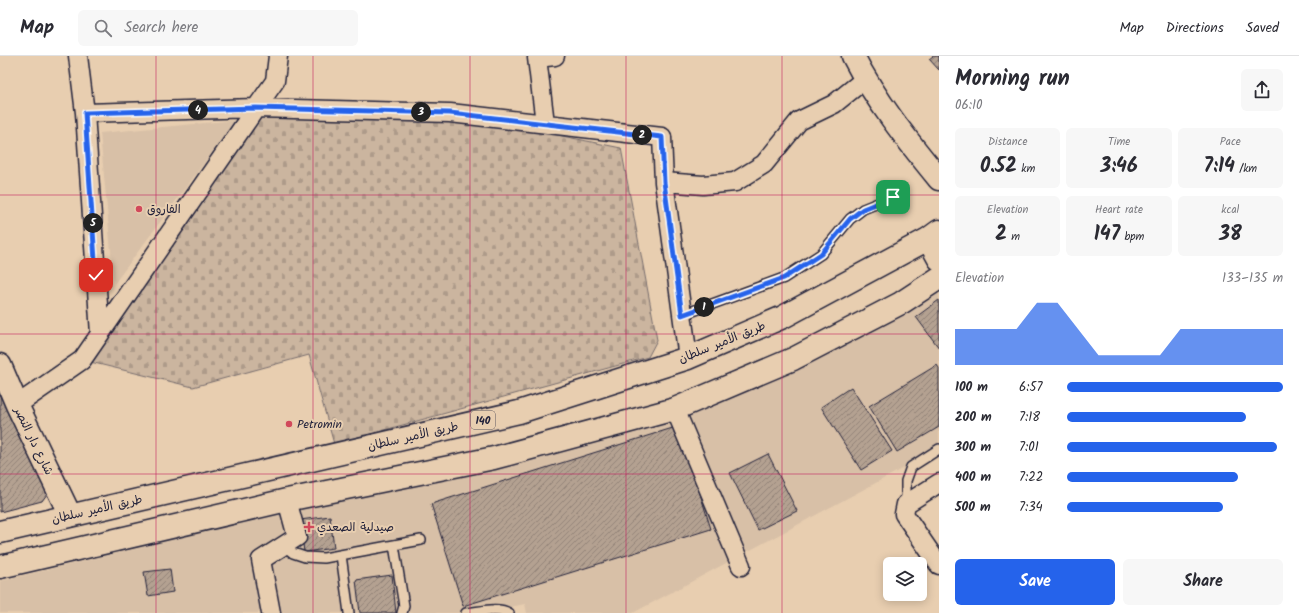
<!DOCTYPE html>
<html lang="en">
<head>
<meta charset="utf-8">
<style>
  body { margin:0; font-family:Kalam,"Playpen Sans Arabic",sans-serif; background:#f7f7f7; color:#2b2b33; height:100vh; display:flex; flex-direction:column; font-size:15px; white-space:nowrap }
  * { box-sizing:border-box; margin:0 }
  p { font-size:13px; color:#7c7c81 }
  .icon { flex:none; width:22px; height:22px; fill:none; stroke:currentColor; stroke-width:2; stroke-linecap:round; stroke-linejoin:round }
  .map { position:relative; flex:1; overflow:hidden }
  .panel { display:flex; flex-direction:column; background:#fff; width:360px }
  .panel>* { flex:none }
  .fabs { position:absolute; left:883px; top:501px; display:grid; gap:8px }
  .fabs a { display:grid; place-items:center; width:44px; height:44px; border-radius:6px; background:#fff; box-shadow:0 2px 10px #0003; font-size:20px }
  .pin { position:absolute; display:grid; place-items:center; width:34px; height:34px; color:#fff; margin:-17px; border-radius:8px; box-shadow:0 2px 6px #0006 }
  .km { position:absolute; width:20px; height:20px; margin:-10px; border-radius:50%; background:#222; color:#fff; font-size:11px; line-height:20px; text-align:center }
  .round { display:grid; place-items:center; flex:none; width:42px; height:42px; border-radius:6px; background:#f7f7f7 }
  .head { display:flex; align-items:center; justify-content:space-between; height:68px; padding:0 16px }
  h1 { font-size:22px; font-weight:800; line-height:30px }
  .figures { display:grid; grid-template-columns:repeat(3,1fr); gap:6px; height:68px; padding:4px 16px }
  .figures div { display:grid; align-content:center; border-radius:6px; background:#f7f7f7; text-align:center }
  .figures b { font-size:20px; font-weight:800 }
  .figures small { font-size:11px; font-weight:400 }
  .figures p { font-size:11px }
  .chart { height:112px; padding:8px 16px }
  .chart p { display:flex; justify-content:space-between }
  .chart svg { width:100%; height:72px; margin-top:4px; fill:#2563eb; opacity:.7 }
  .cta { display:flex; gap:8px; margin-top:auto; padding:8px 16px }
  .cta a { flex:1; height:46px; border-radius:6px; background:#2563eb; color:#fff; font-size:16px; font-weight:800; line-height:46px; text-align:center }
  .cta a+a { background:#f7f7f7; color:#2b2b33 }
  ul { padding:0 16px; list-style:none; font-size:13px }
  li { display:grid; grid-template-columns:64px 48px 1fr; align-items:center; height:30px }
  li i { height:10px; border-radius:5px; background:#2563eb }
  header { display:flex; align-items:center; gap:24px; box-sizing:border-box; height:56px; padding:0 20px; background:#fff; border-bottom:1px solid #e1e1e2 }
  header strong { font-size:19px }
  nav { display:flex; gap:22px; margin-inline-start:auto; font-size:14px }
  .search { width:280px; height:36px; background:#f7f7f7; display:flex; align-items:center; gap:10px; box-sizing:border-box; padding:0 14px; border-radius:6px; color:#7c7c81; font-size:15px }
  main { display:flex; flex:1; min-height:0 }
  .map>svg:first-child { display:block }
</style>
</head>
<body>
<header>
<strong>Map</strong>
<div class="search"><svg class="icon" aria-label="search" viewBox="0 0 24 24"><circle cx="10" cy="10" r="6"/><path d="M15 15l6 6"/></svg>Search here</div>
<nav><a>Map</a><a>Directions</a><a>Saved</a></nav>
</header>
<main>
<div class="map">
<svg width="939" height="557" viewBox="0 0 939 557">
  <defs>
    <pattern id="cemetery-stones" width="16" height="16" patternUnits="userSpaceOnUse"><rect width="16" height="16" fill="#cbb59f"/><path d="M2 7V4a2 2 0 0 1 4 0v3zM10 15v-3a2 2 0 0 1 4 0v3z" fill="#ae9b8a"/></pattern>
    <pattern id="building-hatch" width="6" height="6" patternUnits="userSpaceOnUse"><rect width="6" height="6" fill="#b4a191"/><path d="M-1 1l2-2M0 6l6-6M5 7l2-2" fill="none" stroke="#928378"/></pattern>
  </defs>
  <rect width="100%" height="100%" fill="#e8ceb0"/>
  <filter id="ink" filterUnits="userSpaceOnUse"><feTurbulence type="fractalNoise" baseFrequency=".025" numOctaves="2"/><feDisplacementMap in="SourceGraphic" scale="8" xChannelSelector="R" yChannelSelector="G"/><feConvolveMatrix kernelMatrix="1 2 1 2 8 2 1 2 1" color-interpolation-filters="sRGB"/></filter>
  <g filter="url(#ink)">
    <path fill="#d8c0a7" d="M 236,64 L 114,228 L 100,77 Z
      M 939,233 L 939,393 L 633,557 L 527,557 L 525,548 L 482,557 L 0,557 L 0,525 L 410,427 L 708,353 L 916,250 Z"/>
    <path fill="url(#cemetery-stones)" stroke="#766c6d" d="M 256,52 L 450,57 L 621,92 L 657,284 L 648,301 L 334,388 L 309,299 L 193,331 L 82,304 Z"/>
    <path fill="url(#building-hatch)" stroke="#22223b" d="M 933,0 L 939,0 L 939,14 L 929,3 Z
      M 939,244 L 939,292 L 916,261 Z
      M 937,309 L 939,312 L 939,371 L 897,396 L 869,350 Z
      M 851,331 L 892,395 L 861,414 L 821,351 Z
      M 0,333 L 50,434 L 42,445 L 0,456 Z
      M 679,370 L 711,473 L 463,550 L 431,448 Z
      M 768,398 L 797,455 L 758,474 L 730,417 Z
      M 330,460 L 334,492 L 304,496 L 300,464 Z
      M 170,513 L 173,536 L 148,540 L 144,516 Z
      M 392,519 L 396,557 L 360,557 L 356,524 Z"/>
    <g fill="none" stroke-linecap="round" stroke-linejoin="round">
      <g stroke="#22223b" stroke-width="12">
        <path id="service" d="M 682,259 L 784,222 L 821,198 L 850,163 L 863,153 L 893,141
          M 906,448 L 906,425 L 911,411 L 939,393
          M 283,489 L 293,497 L 305,501 L 324,502 L 421,484
          M 394,489 L 404,550 L 402,557
          M 341,499 L 349,557
          M 466,557 C 479,556 498,550 509,557"/>
      </g>
      <g stroke="#22223b" stroke-width="21">
        <path id="minor" d="M 78,0 L 85,57 L 256,52 L 275,25 L 278,0
          M 85,57 L 100,278
          M 545,67 L 537,2 L 555,0
          M 664,126 L 703,129 L 735,126 L 764,108 L 799,65 L 834,48 L 865,23
          M 17,349 L 82,304 L 256,52 L 450,57 L 662,81 L 664,126 L 688,302
          M 675,353 L 741,510
          M 939,427 L 906,448 L 904,458 L 939,509
          M 271,557 L 261,504 L 297,481 L 287,444"/>
      </g>
      <g stroke="#22223b" stroke-width="25">
        <path id="tertiary" d="M 853,0 C 876,45 907,84 939,123
          M 0,309 L 17,349 L 70,459"/>
      </g>
      <g stroke="#22223b" stroke-width="25">
        <path id="trunk" d="M 928,183 L 939,203
          M 0,476 L 519,356 L 688,302 L 783,261 L 928,183 L 939,175
          M 0,511 L 287,444 L 494,402 L 675,353 L 793,303 L 901,247 L 939,222"/>
      </g>
      <use href="#service" stroke="#e8ceb0" stroke-width="9"/>
      <use href="#minor" stroke="#e8ceb0" stroke-width="18"/>
      <use href="#tertiary" stroke="#e8ceb0" stroke-width="22"/>
      <use href="#trunk" stroke="#e8ceb0" stroke-width="22"/>
    </g>
  </g>
  <g fill="none" stroke-linecap="round" stroke-linejoin="round" filter="url(#ink)">
    <g stroke="#fff" stroke-width="8">
      <path id="route" d="M 96,219 L 85,57 L 256,52 L 450,57 L 662,81 L 664,126 L 682,259 L 784,222 L 821,198 L 850,163 L 863,153 L 893,141"/>
    </g>
    <use href="#route" stroke="#2563eb" stroke-width="5"/>
  </g>
  <path fill="none" stroke="#c2185b" stroke-width="1" stroke-opacity="0.55" d="M 156,0 L 156,557M 313,0 L 313,557M 470,0 L 470,557M 626,0 L 626,557M 782,0 L 782,557M 0,139 L 939,139M 0,278 L 939,278M 0,418 L 939,418"/>
  <g fill="#d1495b" stroke="#e8ceb0" stroke-width="1.5">
    <circle cx="139" cy="153" r="4"/>
    <circle cx="289" cy="368" r="4"/>
    <path d="M307 465h4v4h4v4h-4v4h-4v-4h-4v-4h4z"/>
  </g>
  <g text-anchor="middle" stroke-width="4" stroke-linejoin="round" paint-order="stroke">
    <rect fill="#e8ceb0" stroke="#5d565e" stroke-width="1" x="471" y="355" width="24" height="18" rx="3"/>
    <g font-size="11" font-weight="bold" fill="#22223b">
      <text x="483" y="368">140</text>
    </g>
    <g font-size="12" fill="#22223b" stroke="#e8ceb0" text-anchor="start">
      <text x="147" y="157">الفاروق</text>
      <text x="297" y="372">Petromin</text>
      <text x="317" y="475">صيدلية الصعدي</text>
    </g>
    <g font-size="12" fill="#22223b" stroke="#e8ceb0">
      <text transform="translate(722 286) rotate(-22)" y="4">طريق الأمير سلطان</text>
      <text transform="translate(413 380) rotate(-13)" y="4">طريق الأمير سلطان</text>
      <text transform="translate(34 385) rotate(64)" y="4">شارع دار النصر</text>
      <text transform="translate(97 453) rotate(-13)" y="4">طريق الأمير سلطان</text>
    </g>
  </g>
</svg>
<div class="fabs">
<a><svg class="icon" aria-label="layers" viewBox="0 0 24 24"><path d="M12 4l9 5-9 5-9-5zM3 14l9 5 9-5"/></svg></a>
</div>
<div class="pin" style="left:893px;top:141px;background:#1e9e55"><svg class="icon" aria-label="arrive" viewBox="0 0 24 24"><path d="M6 21V4h12l-3 4 3 4H6"/></svg></div>
<div class="pin" style="left:96px;top:219px;background:#d93025"><svg class="icon" aria-label="check" viewBox="0 0 24 24"><path d="M5 12l5 5 9-10"/></svg></div>
<b class="km" style="left:704px;top:251px">1</b>
<b class="km" style="left:642px;top:79px">2</b>
<b class="km" style="left:421px;top:56px">3</b>
<b class="km" style="left:198px;top:54px">4</b>
<b class="km" style="left:93px;top:167px">5</b>
</div>
<section class="panel">
<div class="head"><div><h1>Morning run</h1><p>06:10</p></div><a class="round"><svg class="icon" aria-label="share" viewBox="0 0 24 24"><path d="M12 15V3M7 8l5-5 5 5M5 13v7h14v-7"/></svg></a></div>
<div class="figures">
<div><p>Distance</p><b>0.52<small> km</small></b></div>
<div><p>Time</p><b>3:46</b></div>
<div><p>Pace</p><b>7:14<small> /km</small></b></div>
</div>
<div class="figures">
<div><p>Elevation</p><b>2<small> m</small></b></div>
<div><p>Heart rate</p><b>147<small> bpm</small></b></div>
<div><p>kcal</p><b>38</b></div>
</div>
<div class="chart"><p><span>Elevation</span>133–135 m</p>
<svg viewBox="0 0 160 44" preserveAspectRatio="none"><path d="M0 44V22L10 22L20 22L30 22L40 6L50 6L60 22L70 38L80 38L90 38L100 38L110 22L120 22L130 22L140 22L150 22L160 22V44z"/></svg>
</div>
<ul>
<li><b>100 m</b>6:57<i style="width:100%"></i></li>
<li><b>200 m</b>7:18<i style="width:83%"></i></li>
<li><b>300 m</b>7:01<i style="width:97%"></i></li>
<li><b>400 m</b>7:22<i style="width:79%"></i></li>
<li><b>500 m</b>7:34<i style="width:72%"></i></li>
</ul>
<div class="cta"><a>Save</a><a>Share</a></div>
</section>
</main>
</body>
</html>
